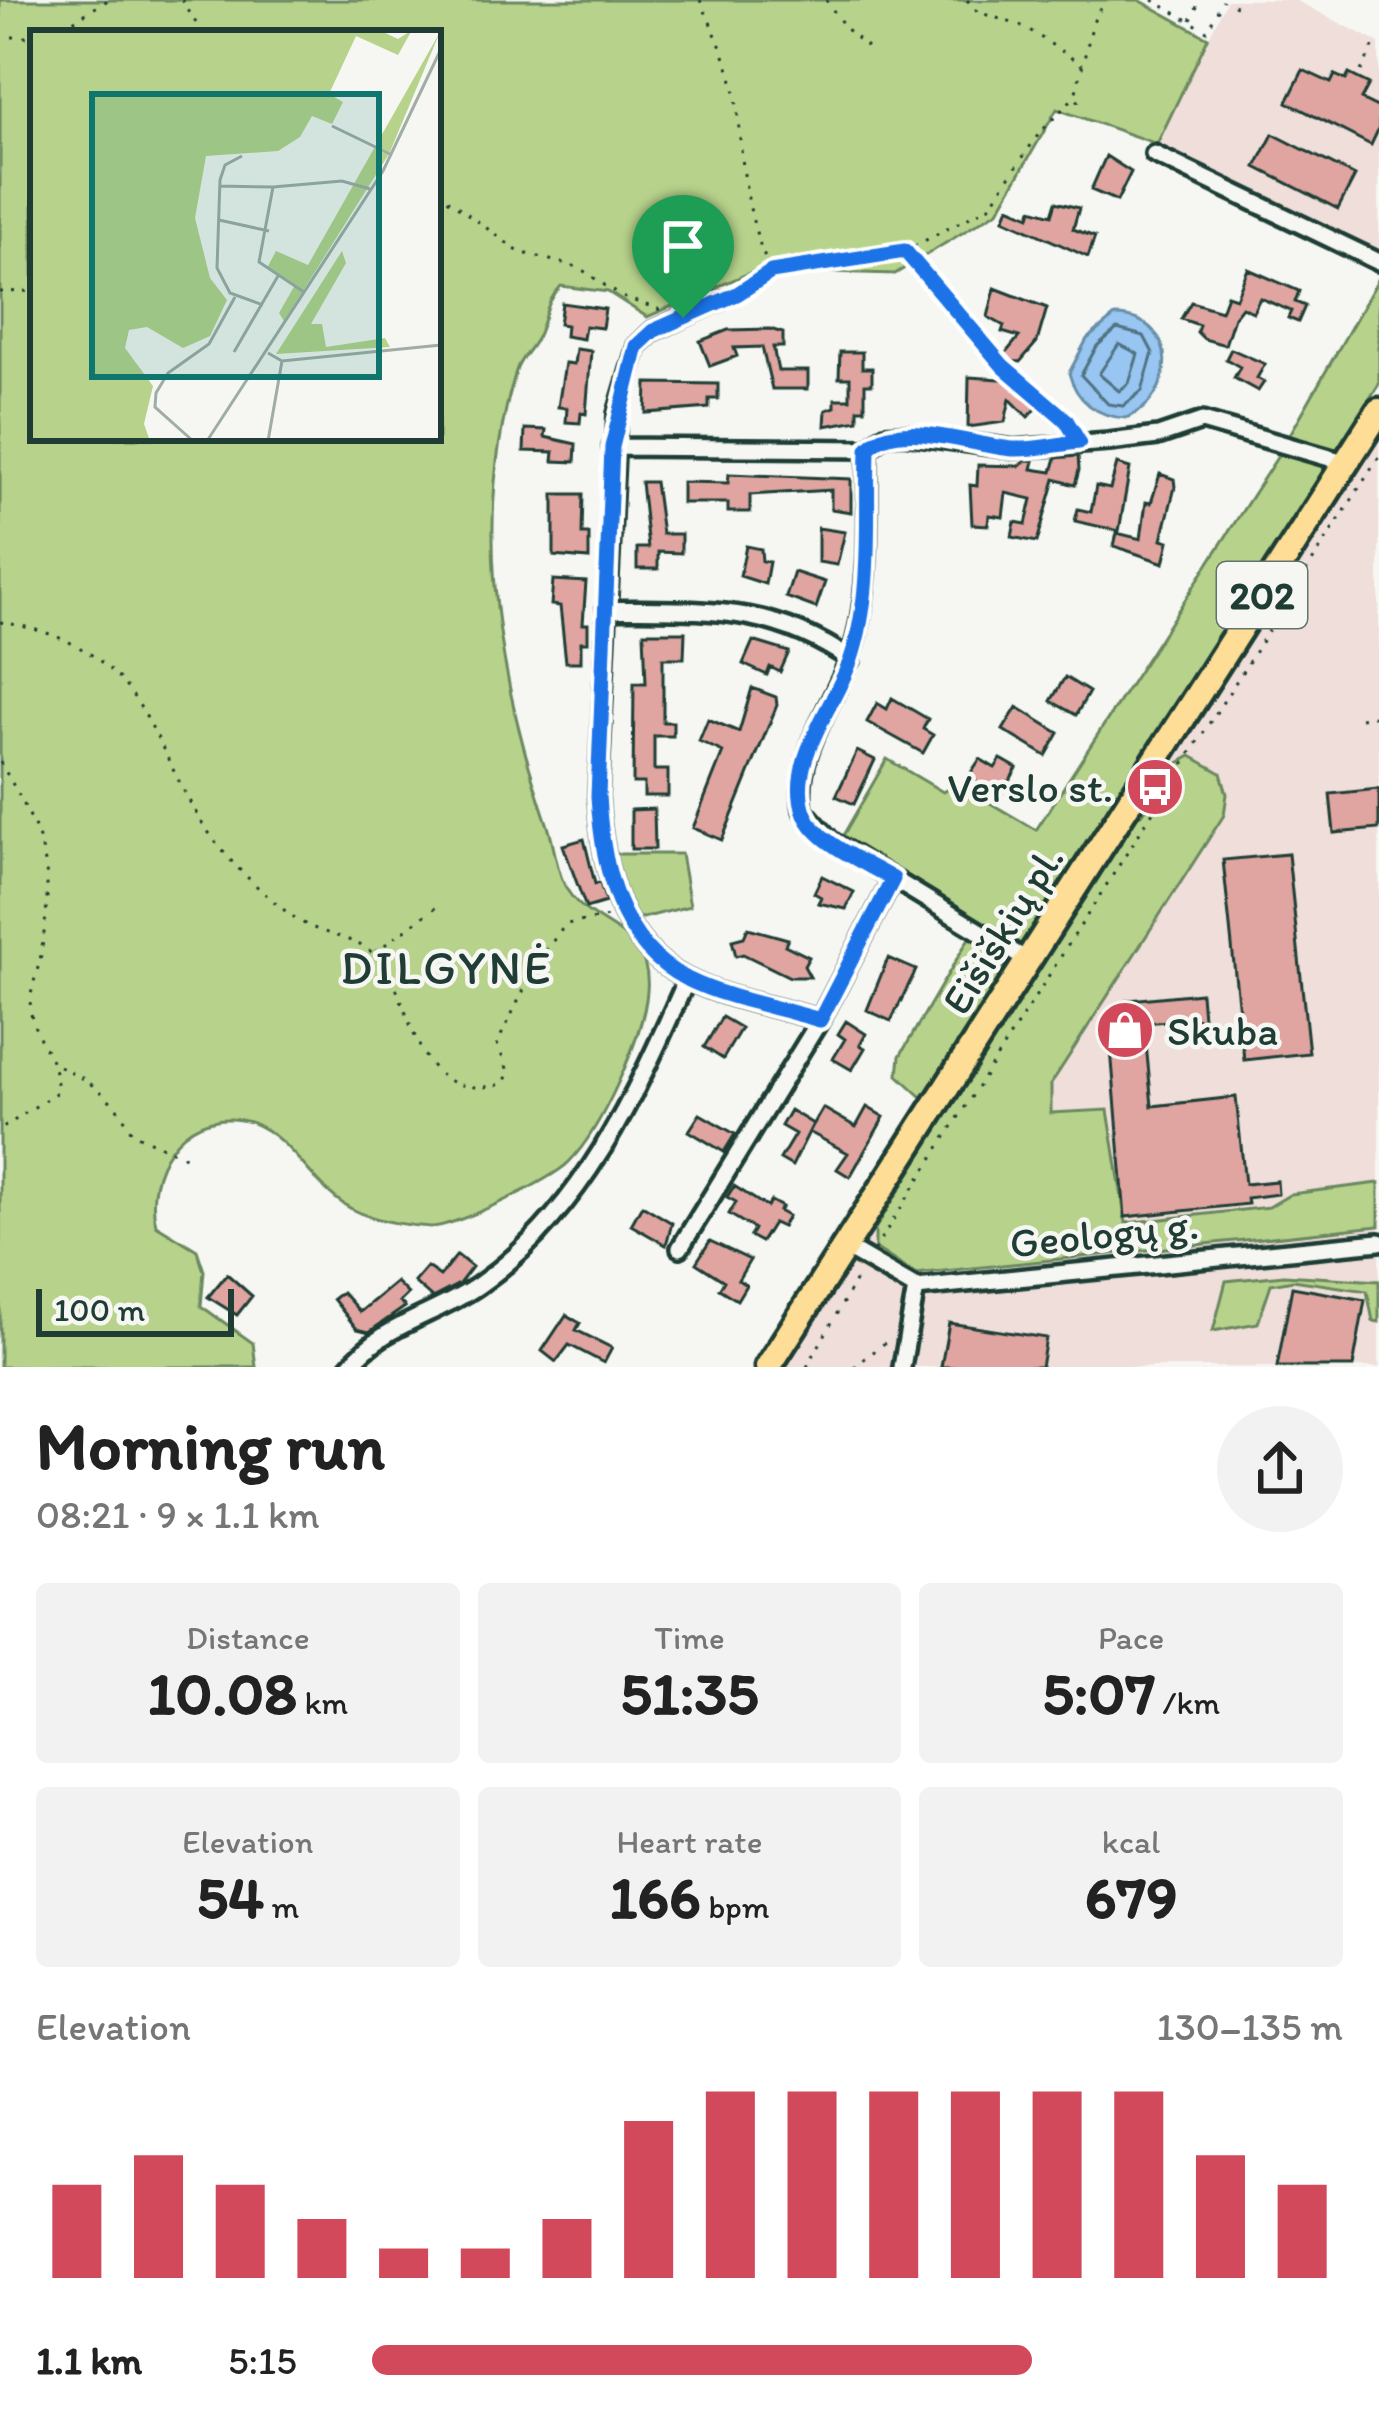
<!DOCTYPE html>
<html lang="en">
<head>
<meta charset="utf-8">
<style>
  body { margin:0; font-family:Itim,sans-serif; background:#f2f2f2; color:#222; height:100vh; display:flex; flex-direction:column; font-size:45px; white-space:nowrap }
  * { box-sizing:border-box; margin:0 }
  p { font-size:39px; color:#767676 }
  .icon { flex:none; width:66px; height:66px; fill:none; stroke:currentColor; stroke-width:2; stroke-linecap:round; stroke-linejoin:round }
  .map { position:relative; height:1367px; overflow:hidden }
  .drawer { display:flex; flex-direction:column; background:#fff; flex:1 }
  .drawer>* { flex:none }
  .scale { position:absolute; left:36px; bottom:30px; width:198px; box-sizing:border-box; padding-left:12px; border:6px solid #1f3d34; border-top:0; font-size:33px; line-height:42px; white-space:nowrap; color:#1f3d34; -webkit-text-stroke:9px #f6f6f2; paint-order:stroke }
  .pin { position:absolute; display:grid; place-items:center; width:102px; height:102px; color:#fff; margin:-123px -51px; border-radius:50% 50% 50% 0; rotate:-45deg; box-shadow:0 0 12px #0007 }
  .pin .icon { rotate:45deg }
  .round { display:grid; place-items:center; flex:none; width:126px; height:126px; border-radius:63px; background:#f2f2f2 }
  .overview { display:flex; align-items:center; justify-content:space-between; height:204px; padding:0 36px }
  h1 { font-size:66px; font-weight:700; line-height:90px }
  .metrics { display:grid; grid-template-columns:repeat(3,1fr); gap:18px; height:204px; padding:12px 36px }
  .metrics div { display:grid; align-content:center; border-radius:12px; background:#f2f2f2; text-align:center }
  .metrics b { font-size:60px; font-weight:700 }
  .metrics small { font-size:33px; font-weight:400 }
  .metrics p { font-size:33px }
  .chart { height:336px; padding:24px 36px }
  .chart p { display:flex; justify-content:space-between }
  .chart svg { width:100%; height:216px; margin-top:12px; stroke:#d1495b; stroke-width:6 }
  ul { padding:0 36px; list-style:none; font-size:39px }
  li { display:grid; grid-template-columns:192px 144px 1fr; align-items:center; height:90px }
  li i { height:30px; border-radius:15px; background:#d1495b }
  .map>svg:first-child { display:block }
</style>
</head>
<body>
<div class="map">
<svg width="1379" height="1367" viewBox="0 0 1379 1367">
  <rect width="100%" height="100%" fill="#f6f6f2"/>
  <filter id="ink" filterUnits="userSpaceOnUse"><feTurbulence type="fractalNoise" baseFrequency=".00833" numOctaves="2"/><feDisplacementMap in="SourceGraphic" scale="24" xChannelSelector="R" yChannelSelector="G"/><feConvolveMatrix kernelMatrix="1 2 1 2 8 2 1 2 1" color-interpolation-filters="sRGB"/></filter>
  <g filter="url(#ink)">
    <path fill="#efded9" d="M 1227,0 L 1295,0 L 1379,43 L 1379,256 L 1157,144 Z
      M 1379,431 L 1379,1367 L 779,1367 Z"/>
    <path fill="#b7d38b" stroke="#6b8860" stroke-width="3" fill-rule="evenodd" d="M 0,0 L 1139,0 L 1208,38 L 1157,144 L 1057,109 L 998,211 L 895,274 L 756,270 L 647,317 L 608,292 L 561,286 C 546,302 547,313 539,333 C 534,347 520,357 516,371 C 471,518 498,680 547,823 C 554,843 555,864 564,884 C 585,930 653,924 647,991 C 644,1035 601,1130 569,1162 C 552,1180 455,1227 431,1227 C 409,1226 380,1221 360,1213 C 312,1194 291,1128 241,1120 C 181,1110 143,1172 156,1225 L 197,1250 L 204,1271 L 201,1306 L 253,1343 L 256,1367 L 0,1367 ZM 33,33 L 438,33 L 438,438 L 33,438 Z
      M 1379,278 L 1379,384 L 923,1098 L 898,1075 L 900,1056 L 979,921 L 841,839 L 887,759 L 943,792 L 956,783 L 1036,830 L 1276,459 Z
      M 1191,756 L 1221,773 L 1227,794 L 1224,815 L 1051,1084 L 1051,1113 L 1108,1110 L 1126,1223 L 1269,1207 L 1291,1194 L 1379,1183 L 1379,1226 L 915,1274 L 875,1248 L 875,1229 L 1130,823 L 1150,806 L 1169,768 Z
      M 617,854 L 681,854 L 690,906 L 643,918 L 630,916 L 611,858 Z
      M 1284,1275 L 1379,1281 L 1379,1322 L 1373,1321 L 1367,1291 L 1293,1280 L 1271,1284 L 1258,1323 L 1213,1331 L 1226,1281 Z"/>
    <path fill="#98c5f2" stroke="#688fa6" stroke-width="3" d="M 1115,316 C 1184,317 1175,401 1126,418 C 1098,417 1076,401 1069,373 L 1087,339 Z"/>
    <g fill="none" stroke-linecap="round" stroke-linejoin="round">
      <path stroke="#4f7380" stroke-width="3" d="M 1117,329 L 1144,336 L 1153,353 L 1142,391 L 1123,406 L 1108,404 L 1081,375 L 1097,346 Z
        M 1119,344 L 1138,354 L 1129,383 L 1119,391 L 1099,374 Z"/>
    </g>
    <path fill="#e0a5a0" stroke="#1f3d34" stroke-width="3" d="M 1303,70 L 1331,83 L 1335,75 L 1346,80 L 1349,74 L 1369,84 L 1361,99 L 1379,108 L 1379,128 L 1371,145 L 1287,102 Z
      M 1273,134 L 1355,176 L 1338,209 L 1256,167 Z
      M 1106,156 L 1131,172 L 1117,201 L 1091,190 Z
      M 1056,202 L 1079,208 L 1073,229 L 1095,237 L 1088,257 L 1004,219 L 1009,207 L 1030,216 L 1032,209 L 1052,215 Z
      M 1248,269 L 1299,291 L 1295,302 L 1305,306 L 1298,322 L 1288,318 L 1291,311 L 1260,298 L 1253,312 L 1242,307 L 1234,317 L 1225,345 L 1204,339 L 1197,332 L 1199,325 L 1181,319 L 1191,302 L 1221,311 L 1227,295 L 1236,298 Z
      M 995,288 L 1047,308 L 1037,342 L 1020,362 L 1000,360 L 1019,337 L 1002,332 L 1004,326 L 988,317 Z
      M 562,303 L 605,309 L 602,328 L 585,326 L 583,339 L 565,336 L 566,325 L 559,324 Z
      M 770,329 L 783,333 L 783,347 L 773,347 L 778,371 L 808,371 L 808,389 L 772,389 L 762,347 L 734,348 L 737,356 L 710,366 L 700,341 L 728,330 Z
      M 576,349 L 591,351 L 586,414 L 581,413 L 580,423 L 566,422 L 567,408 L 558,407 L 565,363 L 574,364 Z
      M 1231,349 L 1265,364 L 1257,378 L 1264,382 L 1258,391 L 1234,378 L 1240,367 L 1226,359 Z
      M 840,352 L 862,352 L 862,368 L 872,368 L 872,384 L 865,384 L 865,409 L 858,409 L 858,420 L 825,426 L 826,410 L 835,407 L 835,399 L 850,399 L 850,378 L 839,378 Z
      M 969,377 L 1016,380 L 1041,404 L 1028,417 L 1010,399 L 1005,422 L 968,427 Z
      M 647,383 L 718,384 L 718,399 L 709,399 L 709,408 L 646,413 Z
      M 525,429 L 546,430 L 545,437 L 576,444 L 575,462 L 553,461 L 554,452 L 524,451 Z
      M 1056,458 L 1078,456 L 1079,470 L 1075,485 L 1055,479 L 1037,542 L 1012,537 L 1015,522 L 1026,524 L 1032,499 L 1006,493 L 1003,517 L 989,515 L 988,525 L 972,524 L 970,485 L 977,486 L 978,465 L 1020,466 L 1026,460 L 1034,461 L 1032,469 L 1052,472 Z
      M 1117,464 L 1130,468 L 1119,531 L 1075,521 L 1078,509 L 1091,512 L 1096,486 L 1110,489 Z
      M 729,474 L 851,479 L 851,512 L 831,509 L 831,490 L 750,495 L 750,512 L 728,512 L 728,503 L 682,503 L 682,482 L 728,483 Z
      M 1160,474 L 1174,479 L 1175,487 L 1162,539 L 1169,541 L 1164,563 L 1114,546 L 1117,533 L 1141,539 L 1146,502 L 1151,503 Z
      M 641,482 L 655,482 L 662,534 L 681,534 L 681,553 L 658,552 L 658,569 L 637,569 L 637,548 L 648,548 Z
      M 554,494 L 583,494 L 582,534 L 589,534 L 589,559 L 554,556 Z
      M 818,528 L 845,532 L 837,565 L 818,562 Z
      M 746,546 L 761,549 L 762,561 L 769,562 L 765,584 L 740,576 Z
      M 794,572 L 825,582 L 816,608 L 786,597 Z
      M 553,580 L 586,582 L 583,624 L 588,624 L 588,642 L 581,642 L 581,662 L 566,662 L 560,606 L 551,605 Z
      M 644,632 L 685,632 L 684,658 L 663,658 L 663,722 L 673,722 L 673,736 L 654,736 L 654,770 L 668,770 L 668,796 L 644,796 L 644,783 L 633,783 L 634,683 L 646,683 Z
      M 753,641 L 789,652 L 780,672 L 770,667 L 767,675 L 743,664 Z
      M 1065,677 L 1089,692 L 1076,715 L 1051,701 Z
      M 752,688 L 776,697 L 777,705 L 722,840 L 693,828 L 723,752 L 699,741 L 708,719 L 739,732 Z
      M 892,698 L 928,719 L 923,729 L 933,735 L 923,753 L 867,722 L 877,703 L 887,709 Z
      M 1017,707 L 1059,733 L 1046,756 L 1003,730 Z
      M 857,751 L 875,760 L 854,804 L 836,796 Z
      M 980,759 L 995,768 L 1001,759 L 1017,768 L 1000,797 L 968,777 Z
      M 1379,789 L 1379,829 L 1334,833 L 1330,794 Z
      M 654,809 L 655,849 L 631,849 L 631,810 Z
      M 584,839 L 595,884 L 600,883 L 606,902 L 586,908 L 563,845 Z
      M 1288,854 L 1309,1053 L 1244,1060 L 1223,860 Z
      M 822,876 L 854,892 L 846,909 L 818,903 L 821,897 L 814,893 Z
      M 748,928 L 788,939 L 785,945 L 809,957 L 804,966 L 810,977 L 790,977 L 743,954 L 736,956 L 732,940 L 744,937 Z
      M 888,958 L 916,970 L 891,1021 L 867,1010 Z
      M 1201,993 L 1203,1018 L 1144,1023 L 1152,1106 L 1236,1097 L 1245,1184 L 1277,1181 L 1278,1194 L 1247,1198 L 1248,1204 L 1125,1217 L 1109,1025 L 1130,1023 L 1128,1000 Z
      M 722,1017 L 741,1028 L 723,1059 L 704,1047 Z
      M 846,1021 L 866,1034 L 860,1045 L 865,1048 L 852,1070 L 833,1059 L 845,1039 L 838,1034 Z
      M 867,1107 L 884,1117 L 850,1177 L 837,1169 L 848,1153 L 809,1132 L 823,1108 L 856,1127 Z
      M 790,1110 L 813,1124 L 792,1166 L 780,1159 L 795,1134 L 781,1126 Z
      M 700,1114 L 735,1134 L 724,1152 L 689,1131 Z
      M 734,1186 L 767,1207 L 771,1201 L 782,1207 L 779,1211 L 788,1216 L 782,1227 L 773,1223 L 761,1242 L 750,1236 L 754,1229 L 729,1214 L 736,1202 L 727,1197 Z
      M 642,1205 L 672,1223 L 666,1245 L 631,1225 Z
      M 710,1241 L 750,1260 L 738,1280 L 746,1285 L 737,1300 L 719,1289 L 724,1281 L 696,1263 Z
      M 457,1255 L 472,1267 L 459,1284 L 432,1298 L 414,1282 L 427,1267 L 440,1276 Z
      M 227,1274 L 252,1296 L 237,1315 L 208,1297 Z
      M 396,1282 L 408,1294 L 400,1302 L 405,1307 L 369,1332 L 357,1329 L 333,1299 L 342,1292 L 360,1312 Z
      M 1292,1287 L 1365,1300 L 1353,1367 L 1277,1367 Z
      M 566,1315 L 580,1323 L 576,1330 L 612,1348 L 604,1363 L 569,1345 L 556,1362 L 542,1351 Z
      M 949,1323 L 1046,1338 L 1041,1367 L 941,1367 Z"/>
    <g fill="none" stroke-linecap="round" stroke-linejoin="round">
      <g stroke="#1f3d34" stroke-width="24">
        <path id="minor" d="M 1154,154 L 1379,262
          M 721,300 L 653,331 L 637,346 L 617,414 L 598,796 C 602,865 618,945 687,979 C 726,999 778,1007 820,1020
          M 612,447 L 868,449 C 867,510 871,575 857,635 C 844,693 792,748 803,810 L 831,841 L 1028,961
          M 868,449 L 885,435 L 904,434 L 1013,449 L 1109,442 L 1158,436 L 1202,421 L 1347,463
          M 606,609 C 701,611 769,603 851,660
          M 680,1248 L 820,1020 L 893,879
          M 847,1248 L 916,1288 L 1379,1242
          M 349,1367 C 384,1323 435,1316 479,1285 C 584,1211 636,1093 687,979
          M 902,1367 L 916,1288"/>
      </g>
      <g stroke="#1f3d34" stroke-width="33">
        <path id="primary" d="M 768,1367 L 1379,411"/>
      </g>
      <path stroke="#1f3d34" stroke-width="3" stroke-dasharray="3 9" stroke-linecap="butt" d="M 182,0 L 202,33
        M 700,0 C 715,33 733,70 737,106 C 742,163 746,217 770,270
        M 826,0 L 846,29 L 867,47
        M 967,0 L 978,12 L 1025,27 L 1082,65
        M 1153,0 L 1207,31 L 1223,0
        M 1234,7 L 1236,0
        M 1191,20 L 1200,0
        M 53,33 L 108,0
        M 128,33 L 197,33
        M 0,37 L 33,37
        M 1361,71 L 1377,39
        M 1079,102 L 1075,96 L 1093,22 L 1106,0
        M 438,192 L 519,252 L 578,267 L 622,297 L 661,310
        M 906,252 L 1003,366 L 1048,401 L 1071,428
        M 0,292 L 33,291
        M 732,296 L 771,272 L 905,251 L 989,207 L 1038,135 L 1075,96
        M 0,622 C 175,649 140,776 247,877 C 263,892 284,912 303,923 C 326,936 359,938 377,957 C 419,1003 406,1106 503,1084 L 509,1073 L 497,1044 L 539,959 L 566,924 L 609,917
        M 1360,718 L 1379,715
        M 0,762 C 44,838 55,859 42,948 C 40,969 27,993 31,1013 C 36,1043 59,1059 57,1092 L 0,1130
        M 375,952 L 439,905
        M 59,1066 C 90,1080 118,1101 132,1133 L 185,1157
        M 874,1250 L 1379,457
        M 807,1367 L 859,1274
        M 854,1367 L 891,1338"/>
      <use href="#minor" stroke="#f6f6f2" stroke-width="15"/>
      <use href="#primary" stroke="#fede96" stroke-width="24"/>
    </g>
  </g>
  <g fill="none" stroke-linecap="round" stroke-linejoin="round" filter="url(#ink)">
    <g stroke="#fff" stroke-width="24">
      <path id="route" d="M 905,251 L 1003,366 L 1066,420 L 1079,442 C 1058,444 1034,450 1013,449 C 975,447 895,415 868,449 C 866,517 873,594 851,659 C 835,706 785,763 805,814 C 817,844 867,863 893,879 L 820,1020 C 778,1007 727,999 687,979 C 618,945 602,865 598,796 L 612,447 L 637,346 L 653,331 L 737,294 L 771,272 Z"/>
    </g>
    <use href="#route" stroke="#1a73e8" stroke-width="15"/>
  </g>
  <defs>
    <g id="bus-disc" transform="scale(3)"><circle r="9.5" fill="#d1495b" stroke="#f6f6f2"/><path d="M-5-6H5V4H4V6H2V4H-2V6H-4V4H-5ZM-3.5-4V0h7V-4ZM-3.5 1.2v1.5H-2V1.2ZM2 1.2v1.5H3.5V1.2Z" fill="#fff"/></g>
    <g id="shop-disc" transform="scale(3)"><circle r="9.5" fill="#d1495b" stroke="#f6f6f2"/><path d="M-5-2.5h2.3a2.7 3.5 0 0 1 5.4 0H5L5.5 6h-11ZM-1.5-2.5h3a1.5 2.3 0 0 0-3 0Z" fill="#fff"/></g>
  </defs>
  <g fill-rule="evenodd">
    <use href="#bus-disc" x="1155" y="787"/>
    <use href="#shop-disc" x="1125" y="1030"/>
  </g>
  <g text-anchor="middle" stroke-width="9" stroke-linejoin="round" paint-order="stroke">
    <rect fill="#f6f6f2" stroke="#60746d" stroke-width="3" x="1217" y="562" width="90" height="66" rx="9"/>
    <g font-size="39" font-weight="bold" fill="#1f3d34">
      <text x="1262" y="609">202</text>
    </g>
    <g font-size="42" fill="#1f3d34" stroke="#f6f6f2" text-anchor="end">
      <text x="1113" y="802">Verslo st.</text>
      <text x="1167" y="1045" text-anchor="start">Skuba</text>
    </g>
    <g font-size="42" fill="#1f3d34" stroke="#f6f6f2">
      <text transform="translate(1002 929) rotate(-58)" y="15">Eišiškių pl.</text>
      <text transform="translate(1104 1233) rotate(-6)" y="15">Geologų g.</text>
    </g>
    <g font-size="48" letter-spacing="3" fill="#1f3d34" stroke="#f6f6f2">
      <text x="447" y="984">DILGYNĖ</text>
    </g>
  </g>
  <g transform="translate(30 30)">
    <rect width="411" height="411" fill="#f6f6f2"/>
    <path d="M 0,0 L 349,0 L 368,9 L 382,0 L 368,25 L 326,6 L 299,64 L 313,72 L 302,94 L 282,86 L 270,107 L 248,121 L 176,126 L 165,188 L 180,248 L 197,270 L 180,306 L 153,318 L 117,297 L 99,300 L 95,318 L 123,356 L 114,394 L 120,411 L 0,411 ZM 410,2 L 359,124 L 254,291 L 249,283 L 265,255 L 237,238 L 246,221 L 278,235 ZM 312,221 L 316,233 L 281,294 L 292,294 L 296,317 L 355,308 L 360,317 L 246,324 Z" fill="#b7d38b"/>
    <path fill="none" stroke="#a0aca6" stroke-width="3" d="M 302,96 L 360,124M 212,126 L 195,135 L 190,150 L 187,238 L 200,263 L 233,275M 189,156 L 243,157 L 229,232 L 274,262M 243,157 L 312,151 L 340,159M 189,190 L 239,201M 204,322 L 248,246M 238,323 L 252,331 L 411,315M 163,411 L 125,377 L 126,363 L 138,343 L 179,314 L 205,267M 177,411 L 353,141 L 411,19M 238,411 L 252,331"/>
    <path fill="#0f766e" fill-opacity="0.15" stroke="#0f766e" stroke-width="6" d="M 62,64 L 349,64 L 349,347 L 62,347 Z"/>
    <rect width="411" height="411" fill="none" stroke="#1f3d34" stroke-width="6"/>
  </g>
</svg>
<div class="scale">100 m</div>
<div class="pin" style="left:683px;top:318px;background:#1e9e55"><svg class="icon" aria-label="arrive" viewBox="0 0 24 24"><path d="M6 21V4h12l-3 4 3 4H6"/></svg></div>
</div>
<section class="drawer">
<div class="overview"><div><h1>Morning run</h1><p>08:21 · 9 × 1.1 km</p></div><a class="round"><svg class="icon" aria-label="share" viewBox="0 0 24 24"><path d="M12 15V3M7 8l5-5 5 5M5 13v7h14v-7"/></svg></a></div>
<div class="metrics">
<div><p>Distance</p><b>10.08<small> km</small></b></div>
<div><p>Time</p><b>51:35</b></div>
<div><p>Pace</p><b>5:07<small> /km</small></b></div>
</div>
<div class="metrics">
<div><p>Elevation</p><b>54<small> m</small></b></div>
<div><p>Heart rate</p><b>166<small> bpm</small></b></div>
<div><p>kcal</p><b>679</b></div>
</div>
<div class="chart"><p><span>Elevation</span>130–135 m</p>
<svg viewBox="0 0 160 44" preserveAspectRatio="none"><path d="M5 44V25M15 44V19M25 44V25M35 44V32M45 44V38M55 44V38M65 44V32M75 44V12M85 44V6M95 44V6M105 44V6M115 44V6M125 44V6M135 44V6M145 44V19M155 44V25"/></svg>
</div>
<ul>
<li><b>1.1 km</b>5:15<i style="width:68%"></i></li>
</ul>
</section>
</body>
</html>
